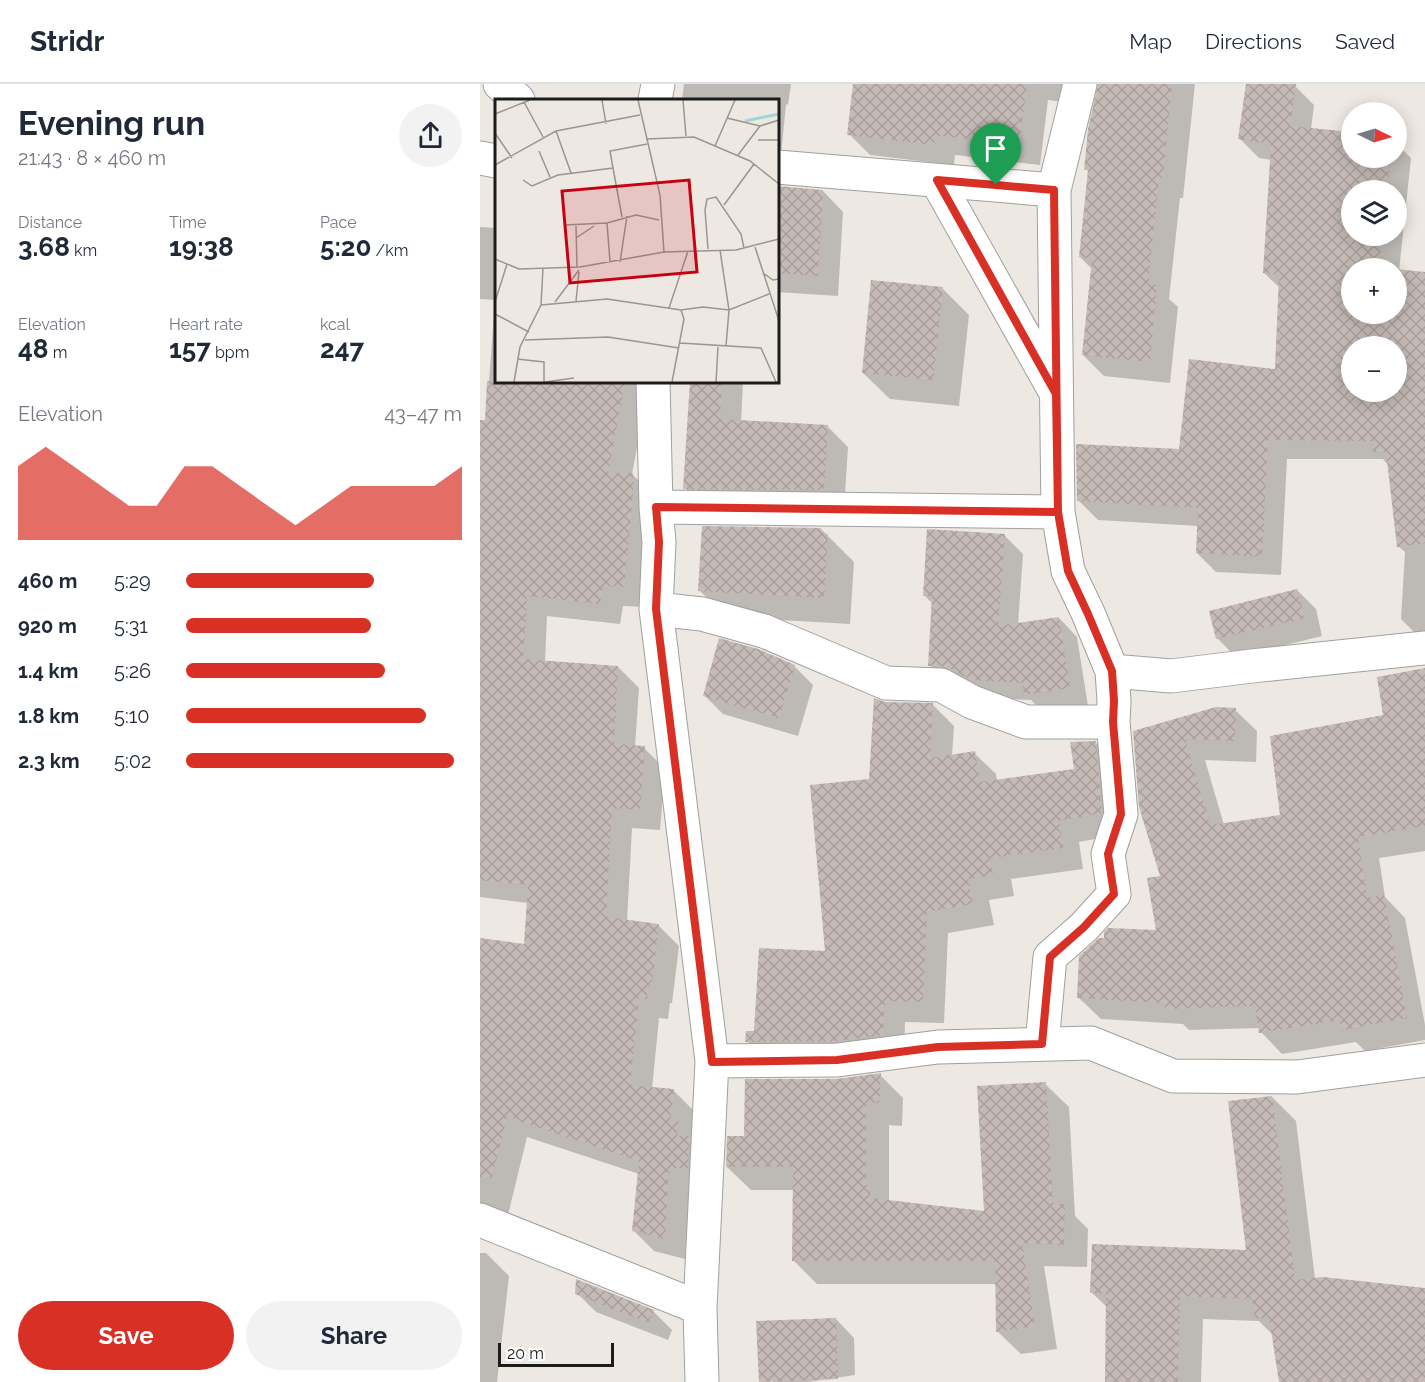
<!DOCTYPE html>
<html lang="en">
<head>
<meta charset="utf-8">
<style>
  body { margin:0; font-family:Raleway,sans-serif; background:#f2f2f3; color:#1f2937; height:100vh; display:flex; flex-direction:column; font-size:22px; white-space:nowrap }
  * { box-sizing:border-box; margin:0 }
  p { font-size:20px; color:#747a83 }
  .icon { flex:none; width:33px; height:33px; fill:none; stroke:currentColor; stroke-width:2; stroke-linecap:round; stroke-linejoin:round }
  .map { position:relative; flex:1; overflow:hidden }
  .details { display:flex; flex-direction:column; background:#fff; width:480px }
  .details>* { flex:none }
  .needle { width:39px; rotate:95deg }
  .tools { position:absolute; left:861px; top:18px; display:grid; gap:12px }
  .tools a { display:grid; place-items:center; width:66px; height:66px; border-radius:50%; background:#fff; box-shadow:0 3px 15px #0003; font-size:30px }
  .scale { position:absolute; left:18px; bottom:15px; width:116px; box-sizing:border-box; padding-left:6px; border:3px solid #1c1c1c; border-top:0; font-size:16px; line-height:21px; white-space:nowrap; color:#1c1c1c; -webkit-text-stroke:4px #fff; paint-order:stroke }
  .pin { position:absolute; display:grid; place-items:center; width:51px; height:51px; color:#fff; margin:-62px -26px; border-radius:50% 50% 50% 0; rotate:-45deg; box-shadow:0 0 6px #0007 }
  .pin .icon { rotate:45deg }
  .round { display:grid; place-items:center; flex:none; width:63px; height:63px; border-radius:32px; background:#f2f2f3 }
  .headline { display:flex; align-items:center; justify-content:space-between; height:102px; padding:0 18px }
  h1 { font-size:33px; font-weight:700; line-height:45px }
  .figures { display:grid; grid-template-columns:repeat(3,1fr); gap:9px; height:102px; padding:6px 18px }
  .figures div { display:grid; align-content:center }
  .figures b { font-size:26px; font-weight:700 }
  .figures small { font-size:16px; font-weight:400 }
  .figures p { font-size:16px }
  .chart { height:168px; padding:12px 18px }
  .chart p { display:flex; justify-content:space-between }
  .chart svg { width:100%; height:108px; margin-top:6px; fill:#d93025; opacity:.7 }
  .cta { display:flex; gap:12px; margin-top:auto; padding:12px 18px }
  .cta a { flex:1; height:69px; border-radius:36px; background:#d93025; color:#fff; font-size:24px; font-weight:700; line-height:69px; text-align:center }
  .cta a+a { background:#f2f2f3; color:#1f2937 }
  ul { padding:0 18px; list-style:none; font-size:20px }
  li { display:grid; grid-template-columns:96px 72px 1fr; align-items:center; height:45px }
  li i { height:15px; border-radius:8px; background:#d93025 }
  header { display:flex; align-items:center; gap:36px; box-sizing:border-box; height:84px; padding:0 30px; background:#fff; border-bottom:2px solid #e0e1e3 }
  header strong { font-size:28px }
  nav { display:flex; gap:33px; margin-inline-start:auto; font-size:21px }
  main { display:flex; flex:1; min-height:0 }
  .map>svg:first-child { display:block }
</style>
</head>
<body>
<header>
<strong>Stridr</strong>
<nav><a>Map</a><a>Directions</a><a>Saved</a></nav>
</header>
<main>
<section class="details">
<div class="headline"><div><h1>Evening run</h1><p>21:43 · 8 × 460 m</p></div><a class="round"><svg class="icon" aria-label="share" viewBox="0 0 24 24"><path d="M12 15V3M7 8l5-5 5 5M5 13v7h14v-7"/></svg></a></div>
<div class="figures">
<div><p>Distance</p><b>3.68<small> km</small></b></div>
<div><p>Time</p><b>19:38</b></div>
<div><p>Pace</p><b>5:20<small> /km</small></b></div>
</div>
<div class="figures">
<div><p>Elevation</p><b>48<small> m</small></b></div>
<div><p>Heart rate</p><b>157<small> bpm</small></b></div>
<div><p>kcal</p><b>247</b></div>
</div>
<div class="chart"><p><span>Elevation</span>43–47 m</p>
<svg viewBox="0 0 160 44" preserveAspectRatio="none"><path d="M0 44V14L10 6L20 14L30 22L40 30L50 30L60 14L70 14L80 22L90 30L100 38L110 30L120 22L130 22L140 22L150 22L160 14V44z"/></svg>
</div>
<ul>
<li><b>460 m</b>5:29<i style="width:68%"></i></li>
<li><b>920 m</b>5:31<i style="width:67%"></i></li>
<li><b>1.4 km</b>5:26<i style="width:72%"></i></li>
<li><b>1.8 km</b>5:10<i style="width:87%"></i></li>
<li><b>2.3 km</b>5:02<i style="width:97%"></i></li>
</ul>
<div class="cta"><a>Save</a><a>Share</a></div>
</section>
<div class="map">
<svg width="945" height="1298" viewBox="0 0 945 1298">
  <defs>
    <pattern id="building-cross-hatch" width="8" height="8" patternUnits="userSpaceOnUse" patternTransform="scale(1.5)"><rect width="8" height="8" fill="#c5bab5"/><path d="M0 0l8 8M0 8l8-8" fill="none" stroke="#a99f9b"/></pattern>
  </defs>
  <rect width="100%" height="100%" fill="#ede8e1"/>
  <path fill="#0003" fill-rule="evenodd" d="M 204,0 L 311,0 L 308,21 L 306,20 L 298,103 L 343,107 L 363,128 L 358,212 L 297,208 L 297,16 L 202,16 Z
    M 375,0 L 715,0 L 703,114 L 700,114 L 689,215 L 698,223 L 690,299 L 624,292 L 603,271 L 612,185 L 600,173 L 609,88 L 606,85 L 620,2 L 617,2 L 608,7 L 602,20 L 568,16 L 560,81 L 475,71 L 474,81 L 390,71 L 369,50 Z
    M 767,0 L 801,0 L 815,2 L 834,21 L 831,45 L 872,74 L 916,74 L 916,59 L 931,74 L 919,187 L 945,219 L 945,555 L 940,554 L 921,535 L 925,468 L 918,462 L 909,382 L 903,375 L 807,375 L 801,491 L 736,488 L 717,469 L 718,442 L 618,436 L 598,416 L 700,367 L 796,287 L 800,204 L 784,189 L 792,76 L 779,74 L 760,55 ZM 872,106 L 916,106 L 916,152 L 872,152 ZM 872,184 L 916,184 L 916,230 L 872,230 ZM 872,262 L 916,262 L 916,308 L 872,308 Z
    M 0,143 L 16,144 L 16,297 L 170,297 L 152,390 L 173,411 L 165,523 L 143,522 L 140,540 L 67,532 L 65,578 L 138,583 L 159,604 L 155,663 L 164,664 L 185,685 L 180,746 L 152,744 L 147,837 L 178,841 L 199,862 L 192,919 L 190,919 L 188,935 L 179,934 L 172,1005 L 193,1006 L 214,1027 L 211,1053 L 218,1060 L 209,1104 L 205,1175 L 174,1167 L 153,1146 L 159,1090 L 47,1053 L 28,1131 L 0,1124 L 0,856 L 46,862 L 48,819 L 0,813 L 0,337 L 6,338 L 15,216 L 0,215 Z
    M 462,204 L 489,231 L 479,322 L 410,315 L 383,289 Z
    M 211,297 L 263,297 L 261,338 L 347,342 L 368,363 L 364,427 L 226,425 L 205,404 Z
    M 341,445 L 374,478 L 370,540 L 246,533 L 219,506 Z
    M 524,451 L 543,470 L 538,541 L 579,534 L 597,553 L 608,622 L 564,629 L 551,616 L 511,614 L 469,600 L 450,581 L 453,520 L 444,511 Z
    M 817,506 L 836,525 L 842,552 L 756,573 L 737,554 Z
    M 314,582 L 333,601 L 318,652 L 243,630 L 224,611 Z
    M 945,586 L 945,767 L 899,774 L 905,813 L 925,834 L 945,941 L 945,956 L 885,967 L 876,958 L 802,970 L 781,948 L 780,944 L 709,946 L 703,940 L 621,935 L 599,914 L 678,848 L 682,793 L 654,648 L 755,626 L 777,647 L 776,678 L 725,676 L 744,741 L 802,733 L 905,632 Z
    M 405,619 L 453,621 L 474,642 L 472,672 L 494,669 L 516,690 L 517,697 L 596,686 L 615,658 L 637,680 L 642,750 L 599,758 L 603,785 L 531,795 L 534,812 L 509,816 L 514,841 L 468,849 L 464,939 L 425,938 L 424,972 L 288,979 L 267,957 L 347,869 L 390,697 Z
    M 400,991 L 423,1014 L 422,1042 L 409,1041 L 409,1117 L 505,1129 L 565,1000 L 589,1023 L 595,1132 L 608,1145 L 607,1183 L 564,1182 L 577,1265 L 541,1270 L 517,1247 L 517,1200 L 337,1200 L 314,1177 L 314,1106 L 271,1106 L 247,1083 L 266,1054 L 357,996 Z
    M 792,1013 L 816,1037 L 835,1195 L 945,1205 L 945,1298 L 801,1298 L 794,1252 L 779,1237 L 723,1235 L 721,1298 L 626,1298 L 628,1224 L 611,1208 L 768,1168 Z
    M 0,1169 L 6,1169 L 29,1192 L 17,1298 L 0,1298 Z
    M 97,1209 L 173,1227 L 192,1246 L 188,1256 L 116,1228 Z
    M 356,1235 L 374,1254 L 375,1291 L 328,1298 L 293,1298 L 280,1284 Z"/>
  <path fill="url(#building-cross-hatch)" fill-rule="evenodd" d="M 373,0 L 547,0 L 539,61 L 455,51 L 454,61 L 367,51 Z
    M 618,0 L 692,0 L 683,94 L 679,93 L 668,200 L 677,201 L 670,278 L 602,271 L 612,175 L 599,173 L 608,86 L 604,86 L 608,45 Z
    M 766,0 L 816,0 L 810,42 L 872,48 L 872,74 L 910,74 L 907,106 L 872,106 L 872,152 L 902,152 L 899,184 L 907,184 L 872,184 L 872,230 L 916,230 L 916,185 L 945,188 L 945,459 L 917,463 L 906,368 L 893,368 L 894,357 L 788,356 L 782,473 L 716,469 L 718,424 L 597,417 L 596,360 L 699,365 L 709,275 L 795,285 L 799,190 L 783,189 L 791,60 L 758,55 ZM 872,262 L 916,262 L 916,308 L 872,308 Z
    M 297,102 L 343,106 L 338,192 L 297,189 Z
    M 391,196 L 463,203 L 453,296 L 382,289 Z
    M 7,297 L 145,297 L 128,389 L 153,389 L 153,410 L 144,503 L 123,502 L 120,520 L 47,512 L 43,575 L 138,582 L 134,660 L 165,662 L 160,726 L 132,724 L 126,833 L 179,840 L 172,899 L 169,899 L 167,915 L 159,914 L 150,1001 L 194,1005 L 190,1037 L 198,1038 L 197,1052 L 210,1052 L 208,1084 L 189,1084 L 185,1155 L 152,1147 L 159,1077 L 27,1033 L 12,1094 L 0,1093 L 0,854 L 44,860 L 48,801 L 0,796 L 0,336 L 5,336 Z
    M 210,297 L 242,297 L 240,335 L 348,341 L 344,406 L 203,405 Z
    M 222,442 L 341,444 L 341,449 L 348,450 L 344,514 L 218,507 Z
    M 447,445 L 525,450 L 518,542 L 579,533 L 590,604 L 544,611 L 542,599 L 491,596 L 470,584 L 462,582 L 448,582 L 452,512 L 443,512 Z
    M 817,505 L 825,534 L 736,555 L 729,527 Z
    M 239,554 L 278,565 L 315,581 L 299,634 L 223,612 Z
    M 945,584 L 945,742 L 878,753 L 887,814 L 904,811 L 927,934 L 862,946 L 860,936 L 779,949 L 775,922 L 685,925 L 685,919 L 597,914 L 599,872 L 619,854 L 624,854 L 624,848 L 628,844 L 676,846 L 667,794 L 680,792 L 659,723 L 653,647 L 736,623 L 756,624 L 755,657 L 705,655 L 730,741 L 800,731 L 790,652 L 903,631 L 897,593 Z
    M 394,614 L 405,618 L 453,619 L 450,674 L 495,667 L 500,698 L 594,685 L 590,658 L 616,657 L 622,729 L 579,737 L 583,764 L 510,774 L 513,791 L 488,795 L 493,820 L 447,828 L 443,918 L 405,917 L 403,951 L 356,957 L 265,958 L 266,947 L 274,947 L 279,864 L 345,867 L 330,701 L 389,695 Z
    M 401,989 L 399,1019 L 386,1018 L 386,1101 L 390,1101 L 390,1114 L 504,1127 L 497,1002 L 566,998 L 573,1120 L 585,1120 L 584,1161 L 542,1159 L 555,1242 L 516,1248 L 515,1177 L 312,1177 L 313,1083 L 246,1083 L 247,1052 L 264,1052 L 265,995 L 357,995 Z
    M 792,1012 L 815,1196 L 843,1193 L 945,1204 L 945,1298 L 799,1298 L 789,1233 L 775,1235 L 772,1215 L 700,1212 L 698,1298 L 625,1298 L 626,1209 L 610,1209 L 612,1160 L 766,1166 L 748,1017 Z
    M 96,1195 L 174,1226 L 169,1239 L 95,1210 Z
    M 356,1234 L 358,1295 L 279,1298 L 276,1237 Z"/>
  <g fill="none" stroke-linecap="round" stroke-linejoin="round">
    <g stroke="#a0a0a0" stroke-width="35">
      <path id="minor" d="M 20,0 L 38,16
        M 175,16 L 178,0
        M 0,74 L 16,77
        M 297,83 L 574,106
        M 457,97 L 575,307
        M 173,297 L 176,423 L 179,458 L 176,525 L 232,977 L 220,1224 L 222,1298
        M 176,423 L 578,428
        M 176,525 L 222,530 L 284,547 L 406,599 L 461,601 L 492,618 L 546,638 L 633,638
        M 632,587 L 691,592 L 772,582 L 945,564
        M 562,960 L 570,873 L 604,843 L 634,810 L 628,770 L 641,730 L 633,638 L 634,617 L 632,587 L 608,529 L 588,487 L 578,428 L 574,106 L 600,0
        M 232,977 L 357,976 L 458,963 L 611,959 L 693,992 L 817,993 L 945,976
        M 0,1136 L 220,1224"/>
    </g>
    <use href="#minor" stroke="#fff" stroke-width="33"/>
  </g>
  <g fill="none" stroke-linecap="round" stroke-linejoin="round">
    <g stroke="#fff" stroke-width="12">
      <path id="route" d="M 516,101 L 574,106 C 575,214 576,321 578,428 L 176,423 L 179,458 L 176,525 L 232,978 L 357,976 L 458,963 L 562,960 L 570,873 L 604,843 L 634,810 L 628,770 L 641,730 L 633,638 L 634,617 L 632,587 L 608,530 L 588,487 L 578,428 L 576,310 L 457,96 L 516,101"/>
    </g>
    <use href="#route" stroke="#d93025" stroke-width="8"/>
  </g>
  <g transform="translate(15 15)">
    <rect width="284" height="284" fill="#ede8e1"/>
    <path fill="none" stroke="#a1d4db" stroke-width="3" d="M 250,22 L 284,15"/>
    <path fill="none" stroke="#999692" stroke-width="1.5" d="M 107,1 L 111,25M 143,1 L 165,96 L 169,153M 188,1 L 191,37M 29,3 L 48,38M 0,15 L 35,1M 232,19 L 265,27M 61,32 L 76,74M 0,34 L 17,59M 151,40 L 199,38 L 255,62 L 284,85M 263,41 L 284,41M 220,47 L 240,1M 44,52 L 55,78M 243,56 L 265,27 L 284,21M 0,66 L 61,32 L 145,16M 118,69 L 127,118M 0,74 L 0,113M 28,81 L 37,87 L 63,76 L 118,69 L 115,52 L 152,45M 229,106 L 259,65M 112,124 L 115,163M 70,126 L 112,124 L 141,116 L 164,121M 81,127 L 82,168M 81,139 L 99,127M 260,148 L 284,222M 213,150 L 210,111 L 212,100 L 221,98 L 246,135 L 249,149M 225,151 L 234,211 L 231,247M 0,160 L 24,170 L 85,168 L 169,153 L 241,151 L 284,140M 125,163 L 132,117M 268,174 L 278,181 L 284,180M 81,202 L 84,173M 0,203 L 12,165M 60,203 L 84,171M 46,206 L 112,200 L 186,211 L 208,208 L 234,211 L 274,195M 174,209 L 193,152M 0,215 L 34,233M 30,241 L 113,238 L 184,249M 185,244 L 266,249 L 281,283M 22,260 L 49,263 L 49,283M 19,283 L 25,248 L 46,206 L 48,169M 50,283 L 79,279M 177,283 L 189,220 L 186,211M 221,283 L 223,248"/>
    <path fill="#c70114" fill-opacity="0.15" stroke="#c70114" stroke-width="3" d="M 194,81 L 202,173 L 75,184 L 67,92 Z"/>
    <rect width="284" height="284" fill="none" stroke="#1c1c1c" stroke-width="3"/>
  </g>
</svg>
<div class="tools">
<a><svg class="needle" viewBox="-14 -14 28 28"><path d="M0-13l5 13h-10z" fill="#e53935"/><path d="M0 13l5-13h-10z" fill="#747a83"/></svg></a>
<a><svg class="icon" aria-label="layers" viewBox="0 0 24 24"><path d="M12 4l9 5-9 5-9-5zM3 14l9 5 9-5"/></svg></a>
<a>+</a>
<a>−</a>
</div>
<div class="scale">20 m</div>
<div class="pin" style="left:516px;top:101px;background:#1e9e55"><svg class="icon" aria-label="arrive" viewBox="0 0 24 24"><path d="M6 21V4h12l-3 4 3 4H6"/></svg></div>
</div>
</main>
</body>
</html>
